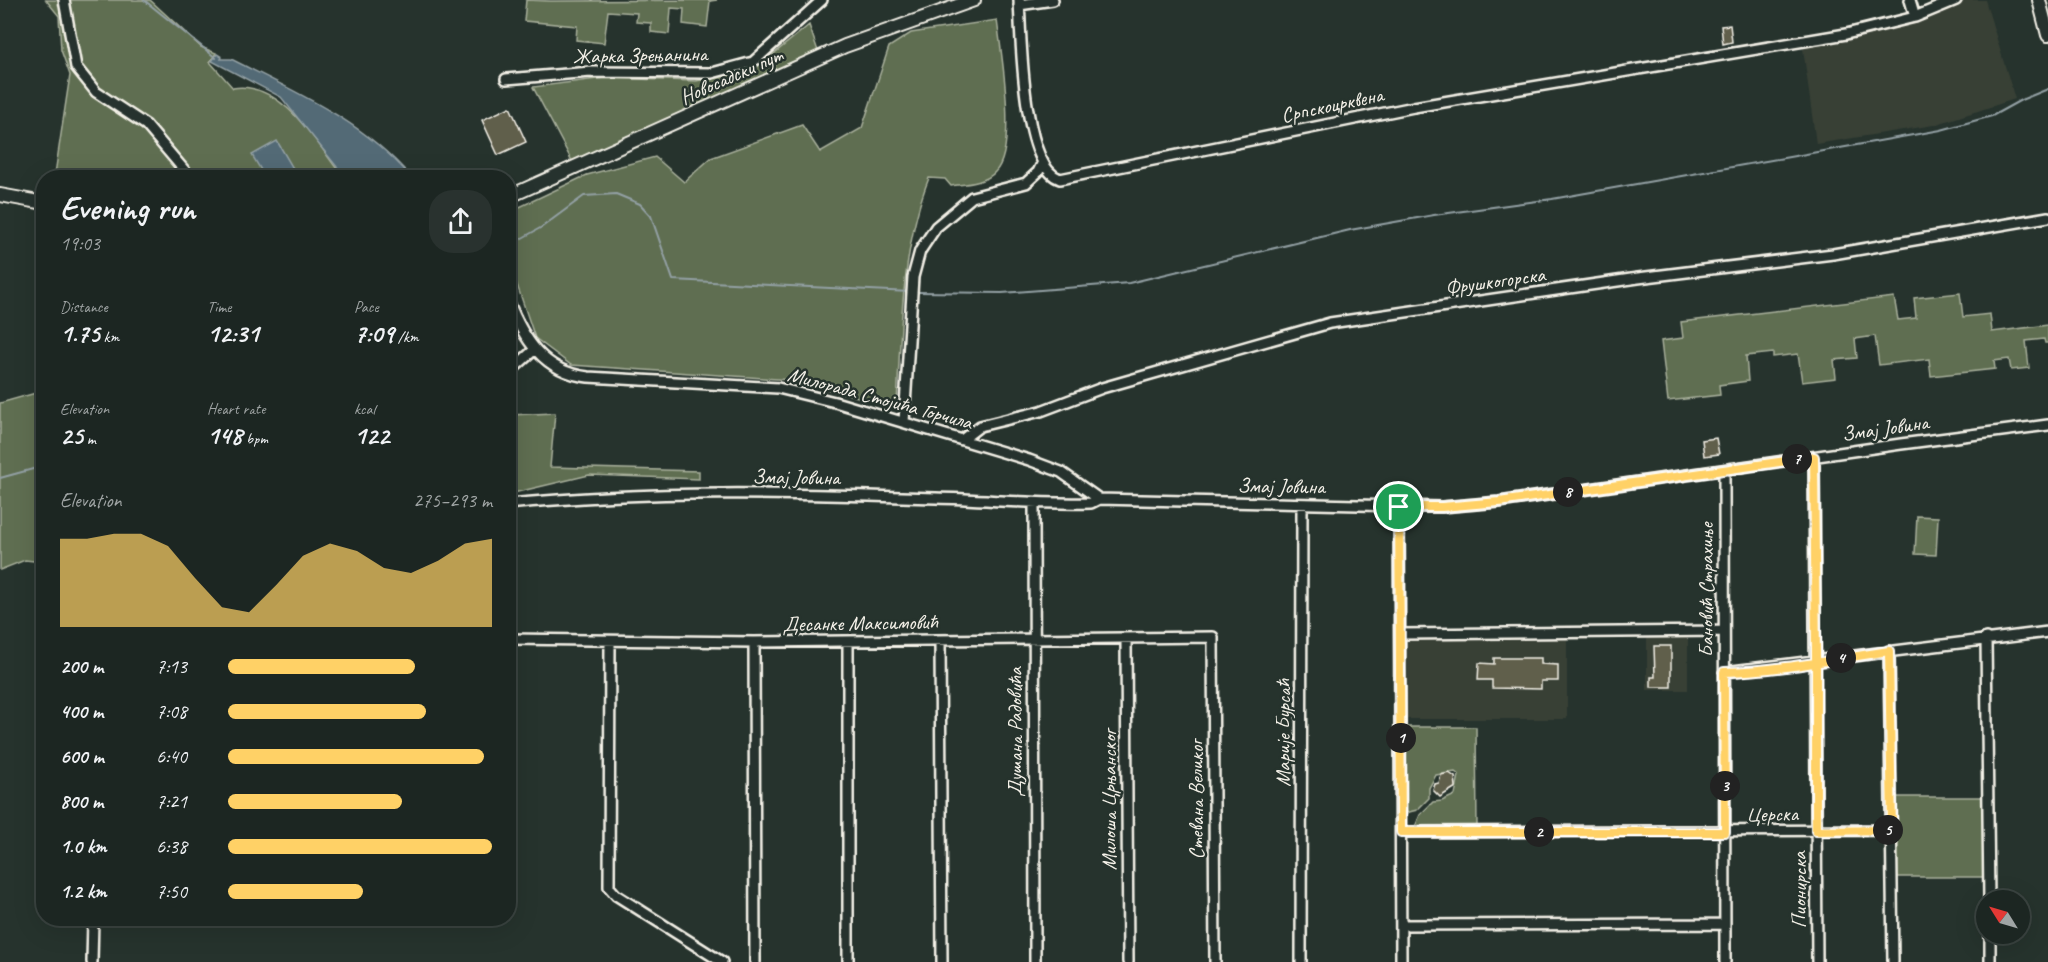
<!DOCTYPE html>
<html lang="en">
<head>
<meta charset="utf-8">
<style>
  body { margin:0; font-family:Caveat,sans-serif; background:#29322f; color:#f1f3f6; height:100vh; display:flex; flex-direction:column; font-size:22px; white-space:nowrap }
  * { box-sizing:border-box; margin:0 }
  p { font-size:20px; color:#a0a5a5 }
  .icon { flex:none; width:33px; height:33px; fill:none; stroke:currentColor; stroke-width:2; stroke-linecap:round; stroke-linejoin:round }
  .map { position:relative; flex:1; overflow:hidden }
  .drawer { position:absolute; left:36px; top:170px; width:480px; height:756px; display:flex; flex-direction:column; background:#1c2622; border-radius:24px; box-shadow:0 6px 24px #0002,0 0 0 2px #3a4340 }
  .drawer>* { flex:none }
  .needle { width:39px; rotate:307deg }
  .tools { position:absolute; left:1976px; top:890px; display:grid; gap:12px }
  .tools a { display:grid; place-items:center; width:54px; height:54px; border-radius:50%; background:#1c2622; box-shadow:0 6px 24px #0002,0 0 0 2px #3a4340; font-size:30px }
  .pin { position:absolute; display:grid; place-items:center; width:51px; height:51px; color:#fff; margin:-26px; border:3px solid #fff; border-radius:50%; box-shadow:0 2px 6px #0007 }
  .km { position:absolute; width:30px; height:30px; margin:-15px; border-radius:50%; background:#222; color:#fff; font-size:16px; line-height:30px; text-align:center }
  .round { display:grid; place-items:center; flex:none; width:63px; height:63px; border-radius:24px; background:#29322f }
  .summary { display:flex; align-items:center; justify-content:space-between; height:102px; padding:0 24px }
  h1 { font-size:33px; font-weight:700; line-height:45px }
  .figures { display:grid; grid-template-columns:repeat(3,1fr); gap:9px; height:102px; padding:6px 24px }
  .figures div { display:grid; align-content:center }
  .figures b { font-size:26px; font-weight:700 }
  .figures small { font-size:16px; font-weight:400 }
  .figures p { font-size:16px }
  .chart { height:168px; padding:12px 24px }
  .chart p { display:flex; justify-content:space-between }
  .chart svg { width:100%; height:108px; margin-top:6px; fill:#ffd166; opacity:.7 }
  ul { padding:0 24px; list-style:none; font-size:20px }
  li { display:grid; grid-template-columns:96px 72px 1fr; align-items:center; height:45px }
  li i { height:15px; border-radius:8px; background:#ffd166 }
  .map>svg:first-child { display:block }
</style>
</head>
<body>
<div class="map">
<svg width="2048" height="962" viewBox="0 0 2048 962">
  <rect width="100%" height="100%" fill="#26332d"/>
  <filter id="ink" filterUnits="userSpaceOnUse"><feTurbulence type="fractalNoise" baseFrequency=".0167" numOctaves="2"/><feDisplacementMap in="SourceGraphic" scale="12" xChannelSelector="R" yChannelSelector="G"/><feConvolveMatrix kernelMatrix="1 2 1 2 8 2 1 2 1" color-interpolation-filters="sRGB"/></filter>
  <g filter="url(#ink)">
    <path fill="#384036" d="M 1956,0 L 1985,0 L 2015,99 L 1934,125 L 1816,144 L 1802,41 L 1846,34 Z
      M 1688,636 L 1688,690 L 1647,690 L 1647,637 Z
      M 1567,637 L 1567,719 L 1404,719 L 1404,638 Z"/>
    <path fill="#5e6e51" stroke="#a9b09c" stroke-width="1.5" d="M 46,0 L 150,0 L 201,47 L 216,53 L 210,62 L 233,88 C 282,80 317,144 343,177 L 64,177 L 55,174 L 70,75 L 61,50 L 59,16 Z
      M 526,0 L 551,1 L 717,0 L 710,1 L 707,27 L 683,24 L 684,9 L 671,8 L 669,34 L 651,32 L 651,23 L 636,22 L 637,13 L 608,11 L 604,43 L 576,40 L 577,26 L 524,21 Z
      M 997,20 C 1001,52 1018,149 995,172 C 986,183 964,184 951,186 L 945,179 L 929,178 C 902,245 900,335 897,407 L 792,380 L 571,365 L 535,338 L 509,261 L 509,212 L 587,175 L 655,157 L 684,182 L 711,158 L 802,125 L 820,152 L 862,128 L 889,47 L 911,33 Z
      M 809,25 L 819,54 L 572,161 L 533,87 L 605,78 L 696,81 L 742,73 L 766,60 Z
      M 1960,293 L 1963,317 L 1990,314 L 1992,332 L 2048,325 L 2048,343 L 2045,343 L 2044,339 L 2026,341 L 2029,368 L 2011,370 L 2009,359 L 1994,361 L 1995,369 L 1931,376 L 1929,359 L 1879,365 L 1875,336 L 1855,339 L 1857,358 L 1834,360 L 1836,378 L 1802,382 L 1798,354 L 1773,357 L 1773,353 L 1746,356 L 1748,381 L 1719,385 L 1720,395 L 1668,401 L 1661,341 L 1683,338 L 1681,322 L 1894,297 L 1898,320 L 1916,318 L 1914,298 Z
      M 43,391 L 43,562 L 25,560 L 0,570 L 0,403 Z
      M 555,413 L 550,467 L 699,471 L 699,479 L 589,475 L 509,494 L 509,415 Z
      M 1917,516 L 1938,517 L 1936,555 L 1915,554 Z
      M 1407,727 L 1476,727 L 1477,827 L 1415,827 L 1420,815 L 1433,802 L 1442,801 L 1455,795 L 1459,775 L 1455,772 L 1436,775 L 1429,788 L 1429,798 L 1417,810 L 1405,813 Z
      M 1896,797 L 1985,797 L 1985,877 L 1896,877 Z"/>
    <path fill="#526a76" stroke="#93a0a4" stroke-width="1.5" d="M 217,54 L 222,57 L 221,59 L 231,59 C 296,92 363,121 411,177 L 345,177 L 281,97 L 212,61 Z
      M 277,141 L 298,177 L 265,177 L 252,155 Z"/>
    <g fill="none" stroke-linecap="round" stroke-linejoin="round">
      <path stroke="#93a0a4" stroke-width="2" d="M 144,0 L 216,58
        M 508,246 L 542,227 L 584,196 L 616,194 L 640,204 L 651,216 L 673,280 L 910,292
        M 916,292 L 1002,293 L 1129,283 L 1350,230 L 1434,215 L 1552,199 L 1941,130 L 1992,116 L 2021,100 L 2048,89
        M 0,478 L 44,466"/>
    </g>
    <path fill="#615e4b" stroke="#f4f1e8" stroke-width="1.5" d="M 1730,25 L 1732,42 L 1723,44 L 1721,26 Z
      M 510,107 L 526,142 L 498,155 L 482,120 Z
      M 1716,438 L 1719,454 L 1704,456 L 1702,440 Z
      M 1654,646 L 1671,646 L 1671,687 L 1651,687 L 1651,677 L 1655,677 Z
      M 1494,658 L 1541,658 L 1541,664 L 1558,665 L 1558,681 L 1541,681 L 1541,689 L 1492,688 L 1492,680 L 1478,680 L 1479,663 L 1494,664 Z
      M 1449,773 L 1455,777 L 1456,787 L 1440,797 L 1433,790 L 1435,784 L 1439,783 L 1441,775 Z"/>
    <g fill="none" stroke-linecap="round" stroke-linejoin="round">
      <g stroke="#f4f1e8" stroke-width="14">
        <path id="minor" d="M 64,0 L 76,67 L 96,92 L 146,125 L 190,177
          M 1019,0 C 1021,35 1022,167 1060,179 L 1414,107 L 1846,34 L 1915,17 L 1956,0
          M 1910,0 L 1915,17
          M 1019,5 L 1053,0
          M 506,79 L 591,72 L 712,73 L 753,62 L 822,0
          M 508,300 C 523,338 543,372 588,377 L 778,388 L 835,402 L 1029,460 L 1061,472 L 1099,499
          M 508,368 L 515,367 L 534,350
          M 904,422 L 913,277 L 920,251 L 936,227 L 972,197 L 1026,183 L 1038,172 L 1042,164
          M 963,439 L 980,426 L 1041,411 L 1102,388 L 1330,323 L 1638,278 L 1833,254 L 2048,217
          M 1814,457 L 1817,962
          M 1724,470 L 1725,962
          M 1034,503 L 1035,962
          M 508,504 C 651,490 793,493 936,498 C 988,499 1039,505 1091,503 L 1099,499 L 1442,507 L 1499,502 L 1901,444 L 2048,425
          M 1399,507 L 1401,962
          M 1401,634 L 1724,631
          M 1126,638 L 1128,962
          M 1986,638 L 1989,900
          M 508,639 L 754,642 L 1213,637 L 1215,962
          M 610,641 L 609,887 L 616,895 L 722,962
          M 940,641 L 942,962
          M 754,642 L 755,962
          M 848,642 L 848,962
          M 1889,651 L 1893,962
          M 1724,672 L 2048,632
          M 1401,832 L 1892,830
          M 1401,925 L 1725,924
          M 1990,933 L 1990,962
          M 92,962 L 93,918
          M 1301,962 L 1302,504"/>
      </g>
      <g stroke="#f4f1e8" stroke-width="16">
        <path id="major" d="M 2039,0 L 2048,35
          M 0,195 L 44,203
          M 508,197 L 845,46 L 974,0"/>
      </g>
      <use href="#minor" stroke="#26332d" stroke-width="9"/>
      <use href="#major" stroke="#26332d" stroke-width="12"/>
    </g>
  </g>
  <g fill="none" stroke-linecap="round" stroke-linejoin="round" filter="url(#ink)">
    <g stroke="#fff" stroke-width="12">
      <path id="route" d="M 1399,507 L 1401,832 L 1725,832 L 1724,672 C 1779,671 1835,659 1889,651 L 1892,830 L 1816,831 L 1816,656 L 1814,457 L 1499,502 L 1442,507 L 1399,507"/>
    </g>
    <use href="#route" stroke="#ffd166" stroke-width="8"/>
  </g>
  <g text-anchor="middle" stroke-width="5" stroke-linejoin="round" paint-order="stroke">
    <g font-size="21" fill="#f4f1e8" stroke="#26332d">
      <text transform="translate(640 55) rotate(-1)" y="7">Жарка Зрењанина</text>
      <text transform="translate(731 76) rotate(-24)" y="7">Новосадски пут</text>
      <text transform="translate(1332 105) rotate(-12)" y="7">Српскоцрквена</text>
      <text transform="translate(1495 281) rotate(-8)" y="7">Фрушкогорска</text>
      <text transform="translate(880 398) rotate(15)" y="7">Милорада Стојића Горчила</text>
      <text transform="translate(1885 428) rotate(-8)" y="7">Змај Јовина</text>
      <text transform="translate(796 477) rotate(1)" y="7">Змај Јовина</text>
      <text transform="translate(1281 486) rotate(1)" y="7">Змај Јовина</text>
      <text transform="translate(1706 590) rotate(-90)" y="7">Бановић Страхиње</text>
      <text transform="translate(860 623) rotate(-1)" y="7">Десанке Максимовић</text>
      <text transform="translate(1015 732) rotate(-90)" y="7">Душана Радовића</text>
      <text transform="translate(1283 733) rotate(-90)" y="7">Марије Бурсаћ</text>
      <text transform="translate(1109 800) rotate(-90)" y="7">Милоша Црњанског</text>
      <text transform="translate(1196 800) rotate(-90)" y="7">Стевана Великог</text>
      <text transform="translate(1772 814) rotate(-1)" y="7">Церска</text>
      <text transform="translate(1799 890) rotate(-90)" y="7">Пионирска</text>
    </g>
  </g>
</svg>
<div class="tools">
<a><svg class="needle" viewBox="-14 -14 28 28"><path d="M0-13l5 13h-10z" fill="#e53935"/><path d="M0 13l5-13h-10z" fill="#a0a5a5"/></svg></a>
</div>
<div class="pin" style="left:1399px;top:507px;background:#1e9e55"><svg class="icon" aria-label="arrive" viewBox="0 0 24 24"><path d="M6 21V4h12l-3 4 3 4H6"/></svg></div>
<b class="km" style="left:1401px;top:738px">1</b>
<b class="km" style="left:1539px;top:832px">2</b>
<b class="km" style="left:1725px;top:786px">3</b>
<b class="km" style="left:1841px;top:658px">4</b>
<b class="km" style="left:1888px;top:830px">5</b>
<b class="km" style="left:1797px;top:459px">7</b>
<b class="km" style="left:1568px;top:492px">8</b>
<section class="drawer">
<div class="summary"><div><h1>Evening run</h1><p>19:03</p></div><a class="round"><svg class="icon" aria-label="share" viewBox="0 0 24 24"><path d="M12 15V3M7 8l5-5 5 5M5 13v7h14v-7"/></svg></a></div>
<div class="figures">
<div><p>Distance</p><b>1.75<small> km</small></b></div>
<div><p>Time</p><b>12:31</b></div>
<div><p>Pace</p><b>7:09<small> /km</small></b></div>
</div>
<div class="figures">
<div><p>Elevation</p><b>25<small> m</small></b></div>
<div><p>Heart rate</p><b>148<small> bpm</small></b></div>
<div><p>kcal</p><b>122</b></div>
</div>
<div class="chart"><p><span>Elevation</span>275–293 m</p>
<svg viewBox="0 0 160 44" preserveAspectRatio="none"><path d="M0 44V8L10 8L20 6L30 6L40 11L50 24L60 36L70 38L80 27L90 15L100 10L110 13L120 20L130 22L140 17L150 10L160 8V44z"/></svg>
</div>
<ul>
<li><b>200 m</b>7:13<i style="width:71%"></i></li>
<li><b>400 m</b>7:08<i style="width:75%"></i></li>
<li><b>600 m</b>6:40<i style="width:97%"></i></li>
<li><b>800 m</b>7:21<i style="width:66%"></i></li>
<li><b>1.0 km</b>6:38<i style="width:100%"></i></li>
<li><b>1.2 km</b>7:50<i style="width:51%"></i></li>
</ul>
</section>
</div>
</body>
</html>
